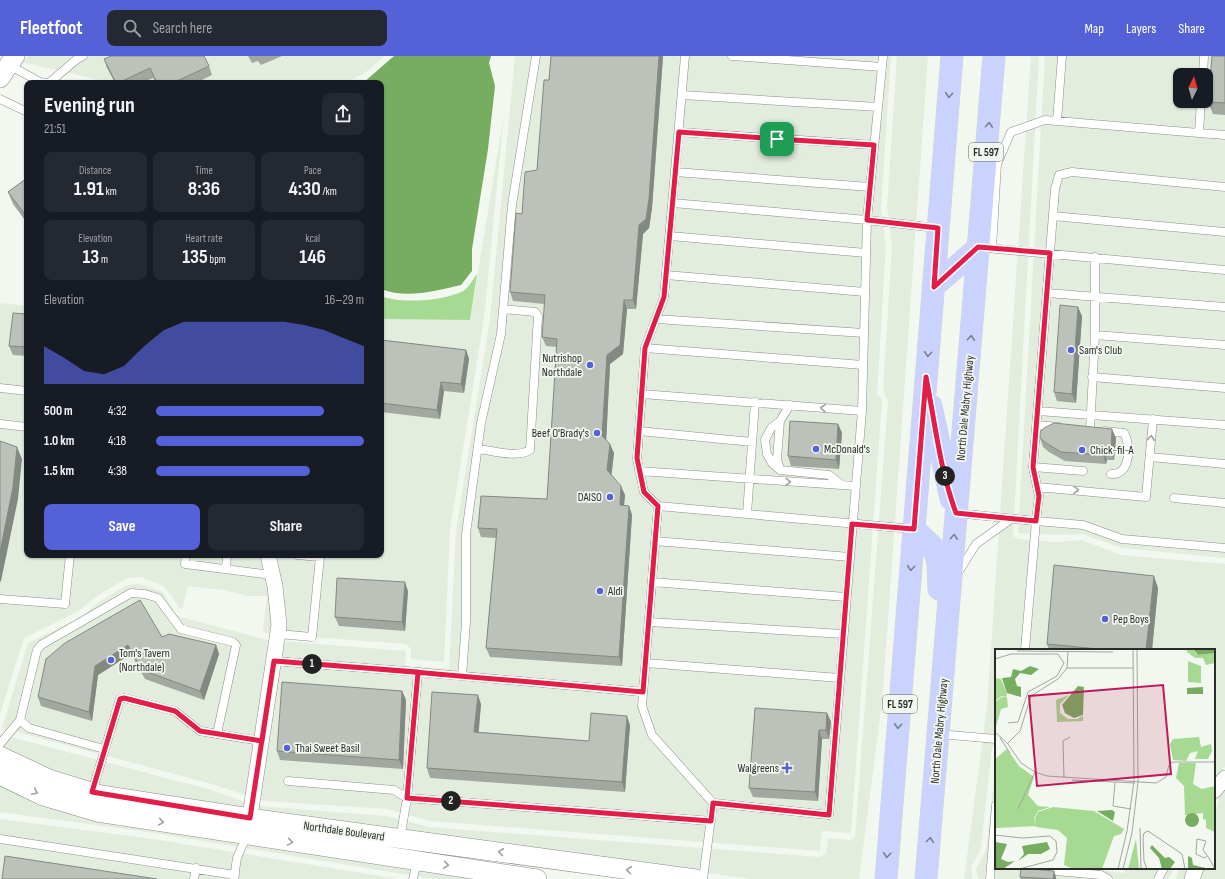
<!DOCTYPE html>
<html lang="en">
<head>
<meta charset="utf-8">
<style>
  body { margin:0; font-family:"Sofia Sans Condensed",sans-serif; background:#242831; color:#f1f3f6; height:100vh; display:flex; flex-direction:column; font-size:15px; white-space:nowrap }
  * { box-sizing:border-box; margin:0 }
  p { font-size:13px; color:#9ea1a6 }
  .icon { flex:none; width:22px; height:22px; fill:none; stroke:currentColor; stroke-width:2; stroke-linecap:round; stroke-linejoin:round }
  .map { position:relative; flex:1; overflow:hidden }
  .details { position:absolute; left:24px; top:24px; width:360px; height:478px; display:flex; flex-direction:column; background:#171b24; border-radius:8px; box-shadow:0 1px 3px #0004 }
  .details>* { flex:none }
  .needle { width:26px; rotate:5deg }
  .fabs { position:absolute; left:1173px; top:12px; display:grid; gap:8px }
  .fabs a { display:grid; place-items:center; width:40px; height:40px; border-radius:8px; background:#171b24; box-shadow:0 1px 3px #0004; font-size:20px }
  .pin { position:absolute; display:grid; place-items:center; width:34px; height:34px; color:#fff; margin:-17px; border-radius:8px; box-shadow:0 2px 6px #0006 }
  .km { position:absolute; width:20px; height:20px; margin:-10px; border-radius:50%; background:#222; color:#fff; font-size:11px; line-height:20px; text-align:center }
  .round { display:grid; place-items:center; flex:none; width:42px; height:42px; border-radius:8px; background:#242831 }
  .overview { display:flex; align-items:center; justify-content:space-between; height:68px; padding:0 20px }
  h1 { font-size:22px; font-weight:700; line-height:30px }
  .stats { display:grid; grid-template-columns:repeat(3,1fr); gap:6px; height:68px; padding:4px 20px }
  .stats div { display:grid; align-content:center; border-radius:8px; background:#242831; text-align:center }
  .stats b { font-size:20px; font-weight:700 }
  .stats small { font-size:11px; font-weight:400 }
  .stats p { font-size:11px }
  .chart { height:112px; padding:8px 20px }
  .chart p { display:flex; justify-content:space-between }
  .chart svg { width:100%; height:72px; margin-top:4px; fill:#5461d7; opacity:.7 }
  .action { display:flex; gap:8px; margin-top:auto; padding:8px 20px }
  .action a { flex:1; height:46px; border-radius:8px; background:#5461d7; color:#fff; font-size:16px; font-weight:700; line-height:46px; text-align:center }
  .action a+a { background:#242831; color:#f1f3f6 }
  ul { padding:0 20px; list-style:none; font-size:13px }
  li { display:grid; grid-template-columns:64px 48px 1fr; align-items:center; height:30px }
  li i { height:10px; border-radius:5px; background:#5461d7 }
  header { display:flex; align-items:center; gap:24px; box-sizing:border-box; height:56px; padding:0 20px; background:#5461d7; color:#fff }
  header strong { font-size:19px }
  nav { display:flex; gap:22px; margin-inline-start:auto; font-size:14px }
  .search { width:280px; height:36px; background:#242831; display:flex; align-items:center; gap:10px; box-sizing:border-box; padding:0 14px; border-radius:8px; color:#9ea1a6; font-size:15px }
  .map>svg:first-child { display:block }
</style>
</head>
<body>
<header>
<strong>Fleetfoot</strong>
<div class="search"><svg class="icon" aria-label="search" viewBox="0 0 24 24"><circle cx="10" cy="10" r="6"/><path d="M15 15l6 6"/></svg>Search here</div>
<nav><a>Map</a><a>Layers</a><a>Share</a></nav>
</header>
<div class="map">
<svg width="1225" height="823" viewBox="0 0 1225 823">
  <rect width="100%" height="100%" fill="#f2f8f0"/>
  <path fill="#e2edde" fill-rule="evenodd" d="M 28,0 L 385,0 L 366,16 L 345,27 L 112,27 L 22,6 Z
    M 515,0 L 891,0 L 881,151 L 886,190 L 877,338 L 882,344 L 851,777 L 822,775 L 820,795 L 430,765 L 387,753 L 264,745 L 212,728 L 2,672 L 28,587 L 82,561 L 96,548 L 127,529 L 140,528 L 163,536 L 176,558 L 181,561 L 267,584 L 406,595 L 405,610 L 449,613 L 456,475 L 490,263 Z
    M 897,0 L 928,0 L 882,647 L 859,823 L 751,823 L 258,755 L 259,750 L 386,760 L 429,771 L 820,801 L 826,797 L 828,782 L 850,784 L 855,781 L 888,345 L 883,336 L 892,190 L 887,151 Z
    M 1031,0 L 1039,0 L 1013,480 L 1018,483 L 1056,486 L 1081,484 L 1121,499 L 1225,508 L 1225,711 L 1214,724 L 1214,594 L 996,594 L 996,686 L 992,691 L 981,792 L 971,811 L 972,823 L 964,823 L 987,651 Z
    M 1045,0 L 1225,0 L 1225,502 L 1122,492 L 1082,478 L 1056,479 L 1018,477 ZM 1180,19 L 1206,19 L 1206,45 L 1180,45 Z
    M 504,58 L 484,262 L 450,474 L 444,606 L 411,603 L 411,593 L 406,588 L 284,579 L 275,499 L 381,499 L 381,263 L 470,264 Z
    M 0,247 L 27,250 L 27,499 L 260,499 L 268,532 L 272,569 L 271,578 L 263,576 L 267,540 L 248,540 L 224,534 L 188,530 L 182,553 L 180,552 L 164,530 L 141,521 L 127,522 L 94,542 L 79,555 L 24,582 L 0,658 Z
    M 0,678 L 211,734 L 245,746 L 244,753 L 103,731 L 51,716 L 0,691 Z
    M 996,707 L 996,812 L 1080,812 L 1124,817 L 1126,812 L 1174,812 L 1172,817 L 1168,823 L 978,823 L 976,813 L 986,794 Z
    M 0,728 L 485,823 L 433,823 L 154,777 L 0,756 Z
    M 1225,733 L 1225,823 L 1200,823 L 1203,812 L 1214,812 L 1214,767 L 1219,740 Z
    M 0,763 L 153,783 L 398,823 L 0,823 Z
    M 1179,812 L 1189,812 L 1184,823 L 1176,823 Z"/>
  <path fill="#a6d992" d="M 477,218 L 470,264 L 381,263 L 381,240 C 401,248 444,245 463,235 C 469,232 473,223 477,218 Z"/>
  <path fill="#77ad60" d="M 394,0 L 491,0 L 489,7 L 495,30 L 488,93 L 472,193 L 472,215 L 461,229 C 435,235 407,243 381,233 L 381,27 L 363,27 Z"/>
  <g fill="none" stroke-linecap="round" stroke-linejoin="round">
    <g stroke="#8a8f88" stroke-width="9">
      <path id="service" d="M 732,0 L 882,11
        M 883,0 L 867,164 L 937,172
        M 9,9 L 40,26 L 49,27 L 77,3 L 83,0
        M 1203,19 L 1204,0
        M 682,39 L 878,51
        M 0,43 L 27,56
        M 1057,65 L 1062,0
        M 679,76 L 874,89
        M 1199,77 L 1225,79
        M 675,116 L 870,131
        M 673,147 L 867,164 L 862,355 L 829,759 L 713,747
        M 1053,160 L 1225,176
        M 670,180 L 866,197
        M 987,192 L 1225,214
        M 992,192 L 997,108 L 1011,76 L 1045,64 L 1199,77 L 1201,45
        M 666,219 L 865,236
        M 1047,237 L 1225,251
        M 656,263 L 864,277
        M 1095,279 L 1225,289
        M 645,292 L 863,309
        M 1092,321 L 1225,332
        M 0,332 L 27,335
        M 642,338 L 862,355
        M 790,349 L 780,365 L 771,372 L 765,384 L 767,398 L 772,407 L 780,414 L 829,419 L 842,429
        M 1038,355 L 1225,369
        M 0,368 L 27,371
        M 1037,369 L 1059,371
        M 1090,374 L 1095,279 L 1095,201
        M 639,375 L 752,386
        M 1104,375 L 1124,377 C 1131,388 1131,420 1111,418
        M 479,393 C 494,395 517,402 530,394 L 538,260 L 535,256 L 503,253
        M 1150,401 L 1225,408
        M 1033,411 L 1083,415
        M 780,414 L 777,403 L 780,365
        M 639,415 L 856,430
        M 1037,431 L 1146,441 L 1153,363
        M 1174,442 L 1225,447
        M 658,450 L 644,436 L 637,403 L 645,292 L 664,241 L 685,0
        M 956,457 L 1036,465 L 1039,440 L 1033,411 L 1055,133 L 1059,119 L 1072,116 L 1225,131
        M 747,458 L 755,346
        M 655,485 L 850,501
        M 186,499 L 185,508 L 272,519
        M 226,513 L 227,499
        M 958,517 L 976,488 L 1011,463
        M 652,526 L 846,541
        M 0,543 L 65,548 L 70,499
        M 649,566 L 843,578
        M 278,578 L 312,581 L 320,501 L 297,499
        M 1025,594 L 1036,465 L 1083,469 L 1122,483 L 1225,492
        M 274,605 L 418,616 L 407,742 L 394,734 L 288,725
        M 646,607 L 840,622
        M 418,616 L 643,636
        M 462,620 L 466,566 L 466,478 L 481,367 L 501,278 L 512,149 L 536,0
        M 20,664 L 29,672 L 104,693
        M 217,678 L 261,685
        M 939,678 L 996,683
        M 0,688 L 20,664 L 37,594 L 41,589 L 131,537 L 145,538 L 158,542 L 181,573 L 233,586 L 236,589 L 217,678 L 200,675 L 175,655 L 124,642 L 120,643 L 92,736
        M 0,783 L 235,819
        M 400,783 L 407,742 L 711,765
        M 1044,814 L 1101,819 L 1108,823
        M 234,822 L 237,802 L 247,779
        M 194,823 L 196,812
        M 413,823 L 417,805
        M 703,823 L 713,747 L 652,679 L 642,650 L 658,450 L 913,473
        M 990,823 L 996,749
        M 1158,823 L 1164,812"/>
    </g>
    <g stroke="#8a8f88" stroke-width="16">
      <path id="minor" d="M 1214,735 L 1225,722
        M 248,773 L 279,569 L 275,530 L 268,499
        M 1192,823 L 1196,812"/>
    </g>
    <g stroke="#8a8f88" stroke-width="20">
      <path id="tertiary" d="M 0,22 L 15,0
        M 0,700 L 49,723 L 101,739 L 250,762 L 696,823
        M 0,719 L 43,740 L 97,756 L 537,823"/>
    </g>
    <g stroke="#d4d5d4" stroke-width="23">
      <path id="primary" d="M 933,231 L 979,191
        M 931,350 L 951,443
        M 914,473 L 933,491 L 938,506 L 939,533
        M 886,823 L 952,0
        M 926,823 L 994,0"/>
    </g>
    <use href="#service" stroke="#fff" stroke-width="8"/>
    <use href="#minor" stroke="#fff" stroke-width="15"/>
    <use href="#tertiary" stroke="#fff" stroke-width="19"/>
    <use href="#primary" stroke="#cad3fd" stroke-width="22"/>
  </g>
  <path fill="#a2a7a0" d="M 248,0 L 282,0 L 261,9 L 258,5 L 252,7 Z
    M 551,0 L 663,0 L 652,152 L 649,172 L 643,178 L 636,253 L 627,253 L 623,298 L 610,308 L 606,383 L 614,397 L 611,419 L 625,439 L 624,450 L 629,450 L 632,459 L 622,610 L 490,601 L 486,592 L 496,482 L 481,481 L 478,472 L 547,443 L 557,291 L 546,290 L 542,281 L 545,248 L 513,245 L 510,236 L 522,158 L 537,114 L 549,24 Z
    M 1225,0 L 1225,59 L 1213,58 L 1208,46 Z
    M 104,3 L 209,10 L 212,19 L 196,27 L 156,27 L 153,22 L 141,27 L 115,27 L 107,12 Z
    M 27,122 L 27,167 L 13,148 L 8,136 Z
    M 27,258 L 27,300 L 13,299 L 9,290 Z
    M 1082,260 L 1076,347 L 1057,345 L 1054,336 Z
    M 381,284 L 466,294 L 469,303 L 464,337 L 444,335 L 440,363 L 381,356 Z
    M 838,368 L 842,377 L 839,413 L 791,410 L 788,400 Z
    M 1040,382 L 1116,382 L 1114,404 L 1107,404 L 1106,408 L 1065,405 L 1049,396 L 1043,391 Z
    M 1158,532 L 1152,594 L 1049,594 L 1047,588 Z
    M 408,535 L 405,575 L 339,570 L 335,561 Z
    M 162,581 L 216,589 L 219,598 L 204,644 L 145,623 L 131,598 L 98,619 L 92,665 L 41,650 L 38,641 L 46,603 Z
    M 402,635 L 406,644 L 403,713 L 280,704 L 277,695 Z
    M 481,648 L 478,676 L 589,685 L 630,669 L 625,736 L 430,722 L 427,712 Z
    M 827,657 L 831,666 L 829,683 L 822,683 L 818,745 L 753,741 L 749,732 Z
    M 1020,821 L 1056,821 L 1056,823 L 1021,823 Z"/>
  <path fill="#848882" d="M 659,0 L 663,0 L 652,152 L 649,172 L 643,178 L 636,253 L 633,244 L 639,169 Z
    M 624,244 L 627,253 L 623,298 L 610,308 L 606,389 L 602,380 L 607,299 Z
    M 1078,251 L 1082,260 L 1076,347 L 1072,338 Z
    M 466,294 L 469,303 L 464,337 L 461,328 Z
    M 441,326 L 444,335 L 440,363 L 437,354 Z
    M 838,368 L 842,377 L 839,413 L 836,404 Z
    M 1112,373 L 1116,382 L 1114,404 L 1111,395 Z
    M 610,388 L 614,397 L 611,423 L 607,414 Z
    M 17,391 L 22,403 L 18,443 L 1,525 L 0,526 L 0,496 Z
    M 1103,395 L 1107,404 L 1106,408 L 1103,399 Z
    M 621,430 L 625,439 L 623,458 L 620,449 Z
    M 629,450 L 632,459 L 622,610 L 619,601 Z
    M 1154,520 L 1158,532 L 1152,594 L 1146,594 Z
    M 405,526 L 408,535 L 405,575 L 402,566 Z
    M 128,589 L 131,598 L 98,619 L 92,665 L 89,656 L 95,610 Z
    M 216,589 L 219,598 L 204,644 L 200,635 Z
    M 402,635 L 406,644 L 403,713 L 399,704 Z
    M 478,639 L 481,648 L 478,685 L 474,676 Z
    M 827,657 L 831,666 L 829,683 L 826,674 Z
    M 627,660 L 630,669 L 625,736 L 622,726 Z
    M 819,674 L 822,683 L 818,745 L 815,736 Z
    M 1054,815 L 1056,821 L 1056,823 L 1053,823 Z"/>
  <path fill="#bcc2ba" stroke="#848882" d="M 111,0 L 204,0 L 209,10 L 173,27 L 157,27 L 150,12 L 118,27 L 116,27 L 104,3 Z
    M 551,0 L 659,0 L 649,143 L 646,163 L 639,169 L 633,244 L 624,244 L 620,289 L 607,299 L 602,380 L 610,388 L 607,414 L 621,430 L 620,449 L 629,450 L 619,601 L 486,592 L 497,473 L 478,472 L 481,440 L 547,443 L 557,283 L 542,281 L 545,239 L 510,236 L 516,157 L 522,158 L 525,116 L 537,114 L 544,24 L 549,24 Z
    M 1212,0 L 1225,0 L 1225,47 L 1208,46 Z
    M 27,122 L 27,161 L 8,136 Z
    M 1060,249 L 1078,251 L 1072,338 L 1054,336 Z
    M 13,257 L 27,258 L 27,291 L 9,290 Z
    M 381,284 L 466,294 L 461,328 L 441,326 L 437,354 L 381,347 Z
    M 790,365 L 838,368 L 836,404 L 788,400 Z
    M 1054,367 L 1112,373 L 1111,395 L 1103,395 L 1103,399 L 1061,396 L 1046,387 L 1040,382 L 1040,376 L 1044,372 Z
    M 0,385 L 17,391 L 13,431 L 0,496 Z
    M 1054,509 L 1154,520 L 1146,594 L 1109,594 L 1047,588 Z
    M 337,522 L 405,526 L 402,566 L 335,561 Z
    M 140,544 L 162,581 L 169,578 L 216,589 L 200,635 L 142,614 L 128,589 L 95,610 L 89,656 L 38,641 L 46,603 L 65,587 Z
    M 282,626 L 402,635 L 399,704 L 277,695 Z
    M 432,636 L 478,639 L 474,676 L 589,685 L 591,657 L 627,660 L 622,726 L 427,712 Z
    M 755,652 L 827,657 L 826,674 L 819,674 L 815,736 L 749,732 Z
    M 5,800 L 157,823 L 2,823 Z
    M 1021,812 L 1054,815 L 1053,823 L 1020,821 Z"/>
  <defs><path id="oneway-chevron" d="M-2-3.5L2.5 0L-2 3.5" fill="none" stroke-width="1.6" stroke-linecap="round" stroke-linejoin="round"/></defs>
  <g stroke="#7a8093">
    <use href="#oneway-chevron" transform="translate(949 39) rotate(95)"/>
    <use href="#oneway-chevron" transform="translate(989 69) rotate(-85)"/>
    <use href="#oneway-chevron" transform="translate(971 282) rotate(-85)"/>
    <use href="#oneway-chevron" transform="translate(928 298) rotate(95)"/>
    <use href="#oneway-chevron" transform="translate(954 481) rotate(-86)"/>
    <use href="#oneway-chevron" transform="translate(911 512) rotate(95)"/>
    <use href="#oneway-chevron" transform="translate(898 670) rotate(95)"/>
    <use href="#oneway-chevron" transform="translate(930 784) rotate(-85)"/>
    <use href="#oneway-chevron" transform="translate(887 799) rotate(95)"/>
  </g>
  <g stroke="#9fa09f">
    <use href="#oneway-chevron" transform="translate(823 352) rotate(-175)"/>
    <use href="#oneway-chevron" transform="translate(1151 382) rotate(-85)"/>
    <use href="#oneway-chevron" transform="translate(788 426) rotate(4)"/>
    <use href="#oneway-chevron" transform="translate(1076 434) rotate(5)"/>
    <use href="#oneway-chevron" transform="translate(35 736) rotate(25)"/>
    <use href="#oneway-chevron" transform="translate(161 766) rotate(9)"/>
    <use href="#oneway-chevron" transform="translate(290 786) rotate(9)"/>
    <use href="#oneway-chevron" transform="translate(501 796) rotate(-172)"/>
    <use href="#oneway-chevron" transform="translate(446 809) rotate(9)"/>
    <use href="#oneway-chevron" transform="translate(629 814) rotate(-172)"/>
  </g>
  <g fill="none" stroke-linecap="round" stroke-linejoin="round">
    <g stroke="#fff" stroke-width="8">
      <path id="route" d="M 777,83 L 679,76 L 664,241 L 645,292 L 637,402 L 644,436 L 658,450 L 643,636 C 520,625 397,614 274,605 L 250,762 L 92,736 L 120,643 L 124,642 L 175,655 L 200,675 L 262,685 L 274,605 L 418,616 L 407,742 L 711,765 L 713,747 L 829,759 L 852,468 L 914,473 L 926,321 C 935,367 940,414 956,457 L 1036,465 L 1039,440 L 1033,411 L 1050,197 L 978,191 L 934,231 L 938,172 L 867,164 L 874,89 L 777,83"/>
    </g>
    <use href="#route" stroke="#e11d48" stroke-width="5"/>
  </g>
  <g fill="#5461d7" stroke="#f2f8f0" stroke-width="1.5">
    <circle cx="1071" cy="294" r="4"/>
    <circle cx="590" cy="309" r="4"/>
    <circle cx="597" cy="377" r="4"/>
    <circle cx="816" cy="393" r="4"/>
    <circle cx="1082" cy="394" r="4"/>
    <circle cx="610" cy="441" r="4"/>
    <circle cx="600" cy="535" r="4"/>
    <circle cx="1105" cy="563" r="4"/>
    <circle cx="111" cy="604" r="4"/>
    <circle cx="287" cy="692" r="4"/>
    <path d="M785 706h4v4h4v4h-4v4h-4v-4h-4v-4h4z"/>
  </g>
  <g text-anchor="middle" stroke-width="3.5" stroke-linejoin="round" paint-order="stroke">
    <g fill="#f2f8f0" stroke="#666965" stroke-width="1">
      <rect x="969" y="87" width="34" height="18" rx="3"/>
      <rect x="883" y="639" width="34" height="18" rx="3"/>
    </g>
    <g font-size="11" font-weight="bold" fill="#2a2c29">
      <text x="986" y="100">FL 597</text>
      <text x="900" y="652">FL 597</text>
    </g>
    <g font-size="12" fill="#2a2c29" stroke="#f2f8f0" text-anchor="start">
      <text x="1079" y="298">Sam's Club</text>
      <text x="582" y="306" text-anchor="end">Nutrishop<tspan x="582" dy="14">Northdale</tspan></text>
      <text x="589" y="381" text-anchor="end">Beef O'Brady's</text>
      <text x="824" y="397">McDonald's</text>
      <text x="1090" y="398">Chick-fil-A</text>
      <text x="602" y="445" text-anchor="end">DAISO</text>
      <text x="608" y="539">Aldi</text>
      <text x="1113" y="567">Pep Boys</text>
      <text x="119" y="601">Tom's Tavern<tspan x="119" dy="14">(Northdale)</tspan></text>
      <text x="295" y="696">Thai Sweet Basil</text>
      <text x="779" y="716" text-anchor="end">Walgreens</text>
    </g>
    <g font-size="12" fill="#2a2c29" stroke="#f2f8f0">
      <text transform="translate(965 352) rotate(-85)" y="4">North Dale Mabry Highway</text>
      <text transform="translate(939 675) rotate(-85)" y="4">North Dale Mabry Highway</text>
      <text transform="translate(344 775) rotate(8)" y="4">Northdale Boulevard</text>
    </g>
  </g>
  <g transform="translate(995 593)">
    <rect width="220" height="220" fill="#f2f8f0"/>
    <path d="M 198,0 L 202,6 L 220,4 L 220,14 L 211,16 L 208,9 L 200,9 L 192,3 L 192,1 ZM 193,12 L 206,17 L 206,34 L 193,33 ZM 0,29 L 6,30 L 12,44 L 11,48 L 7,47 L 0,52 ZM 74,46 L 65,55 L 65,64 L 73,70 L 82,70 L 88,67 L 88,72 L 62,73 L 61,51 ZM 7,48 L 12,48 L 13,58 L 6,60 L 0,81 L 0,53 ZM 204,88 L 206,98 L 216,95 L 217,102 L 213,110 L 200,110 L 203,102 L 195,104 L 191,112 L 178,111 L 175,95 L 178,90 ZM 12,100 L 24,117 L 39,128 L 33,146 L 43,157 L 55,158 L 43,162 L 39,169 L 41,177 L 1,179 L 0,110 ZM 184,114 L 201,114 L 198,135 L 207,140 L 220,137 L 220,186 L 218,182 L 211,179 L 211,171 L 208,170 L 208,164 L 190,166 L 189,137 L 181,129 ZM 58,158 L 99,162 L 129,180 L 126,185 L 119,187 L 107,220 L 79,220 L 69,216 L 72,189 L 63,181 L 41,178 L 40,169 L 43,163 ZM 141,190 L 144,220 L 133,220 Z" fill="#a6d992"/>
    <path d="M 198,0 L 216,0 L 220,1 L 220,4 L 203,6 ZM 35,17 L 44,20 L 36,26 L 25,24 L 20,30 L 22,37 L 26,38 L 26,48 L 12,44 L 7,29 L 16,28 L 18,20 L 26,22 ZM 83,37 L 89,38 L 88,66 L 79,69 L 70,64 L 67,56 ZM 208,38 L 208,45 L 192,45 L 192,39 ZM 117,161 L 120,163 L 118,172 L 102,162 ZM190 171a7 7 0 1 1 14 0a7 7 0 1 1-14 0ZM 0,193 L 12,195 L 6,210 L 13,213 L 20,212 L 8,220 L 0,220 ZM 52,193 L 55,200 L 46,205 L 33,205 L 23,212 L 29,205 L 27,197 ZM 157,196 L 170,209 L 174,208 L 180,213 L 175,220 L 167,220 L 164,209 L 155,199 ZM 193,207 L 197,209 L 198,216 L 215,220 L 193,220 Z" fill="#77ad60"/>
    <path fill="none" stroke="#a2a6a0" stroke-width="1" d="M 22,2 L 118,3M 0,10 L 16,5 L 63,5 L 69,14 L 62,27 L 33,43 L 23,73 L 13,74M 72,19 L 139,19M 0,83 L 13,95 L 26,114 L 40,123 L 52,127 L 161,134 L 171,128 L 174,116 L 178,113 L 220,113M 5,89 L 15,104M 12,95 L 25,82 L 36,47 L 63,30 L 72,19 L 73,3M 69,129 L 68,92 L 75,88M 77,131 L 140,134M 120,133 L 118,157 L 136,160M 23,160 L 40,123M 145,179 L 146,220M 0,186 L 27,189 L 55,187 L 61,192 L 62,203 L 58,211 L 24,220M 212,207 L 209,209 L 201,205 L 202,190 L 211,192 L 208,201 L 214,209 L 220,220M 123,220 L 132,182 L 139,132 L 138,0M 128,220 L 137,184 L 143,133 L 142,0M 152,220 L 149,212 L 148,189 L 149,184 L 153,182 L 187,205 L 190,220"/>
    <path fill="#c2185b" fill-opacity="0.15" stroke="#c2185b" stroke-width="2" d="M 168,36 L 176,125 L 42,137 L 34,47 Z"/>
    <rect width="220" height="220" fill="none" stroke="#2a2c29" stroke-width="2"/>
  </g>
</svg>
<div class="fabs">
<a><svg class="needle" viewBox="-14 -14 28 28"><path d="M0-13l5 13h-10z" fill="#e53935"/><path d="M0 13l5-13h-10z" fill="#9ea1a6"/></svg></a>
</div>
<div class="pin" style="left:777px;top:83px;background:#1e9e55"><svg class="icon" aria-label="arrive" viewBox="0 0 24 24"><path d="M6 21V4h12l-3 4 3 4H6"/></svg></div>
<b class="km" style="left:312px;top:608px">1</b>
<b class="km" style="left:451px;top:745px">2</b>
<b class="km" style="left:945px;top:420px">3</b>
<section class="details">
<div class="overview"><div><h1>Evening run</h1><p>21:51</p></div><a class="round"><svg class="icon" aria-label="share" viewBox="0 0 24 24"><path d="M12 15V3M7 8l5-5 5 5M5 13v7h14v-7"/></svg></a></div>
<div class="stats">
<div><p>Distance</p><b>1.91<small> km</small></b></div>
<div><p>Time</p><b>8:36</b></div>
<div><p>Pace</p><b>4:30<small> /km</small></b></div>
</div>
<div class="stats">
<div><p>Elevation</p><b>13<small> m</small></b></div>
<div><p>Heart rate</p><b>135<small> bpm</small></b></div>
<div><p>kcal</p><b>146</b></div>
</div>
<div class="chart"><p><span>Elevation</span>16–29 m</p>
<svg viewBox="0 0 160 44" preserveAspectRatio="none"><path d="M0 44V21L10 28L20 36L30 38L40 33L50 21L60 11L70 6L80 6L90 6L100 6L110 6L120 6L130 8L140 11L150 16L160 21V44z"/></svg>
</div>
<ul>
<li><b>500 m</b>4:32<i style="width:81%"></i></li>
<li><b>1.0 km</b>4:18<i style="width:100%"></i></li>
<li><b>1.5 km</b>4:38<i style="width:74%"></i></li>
</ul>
<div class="action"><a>Save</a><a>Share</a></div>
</section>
</div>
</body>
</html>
